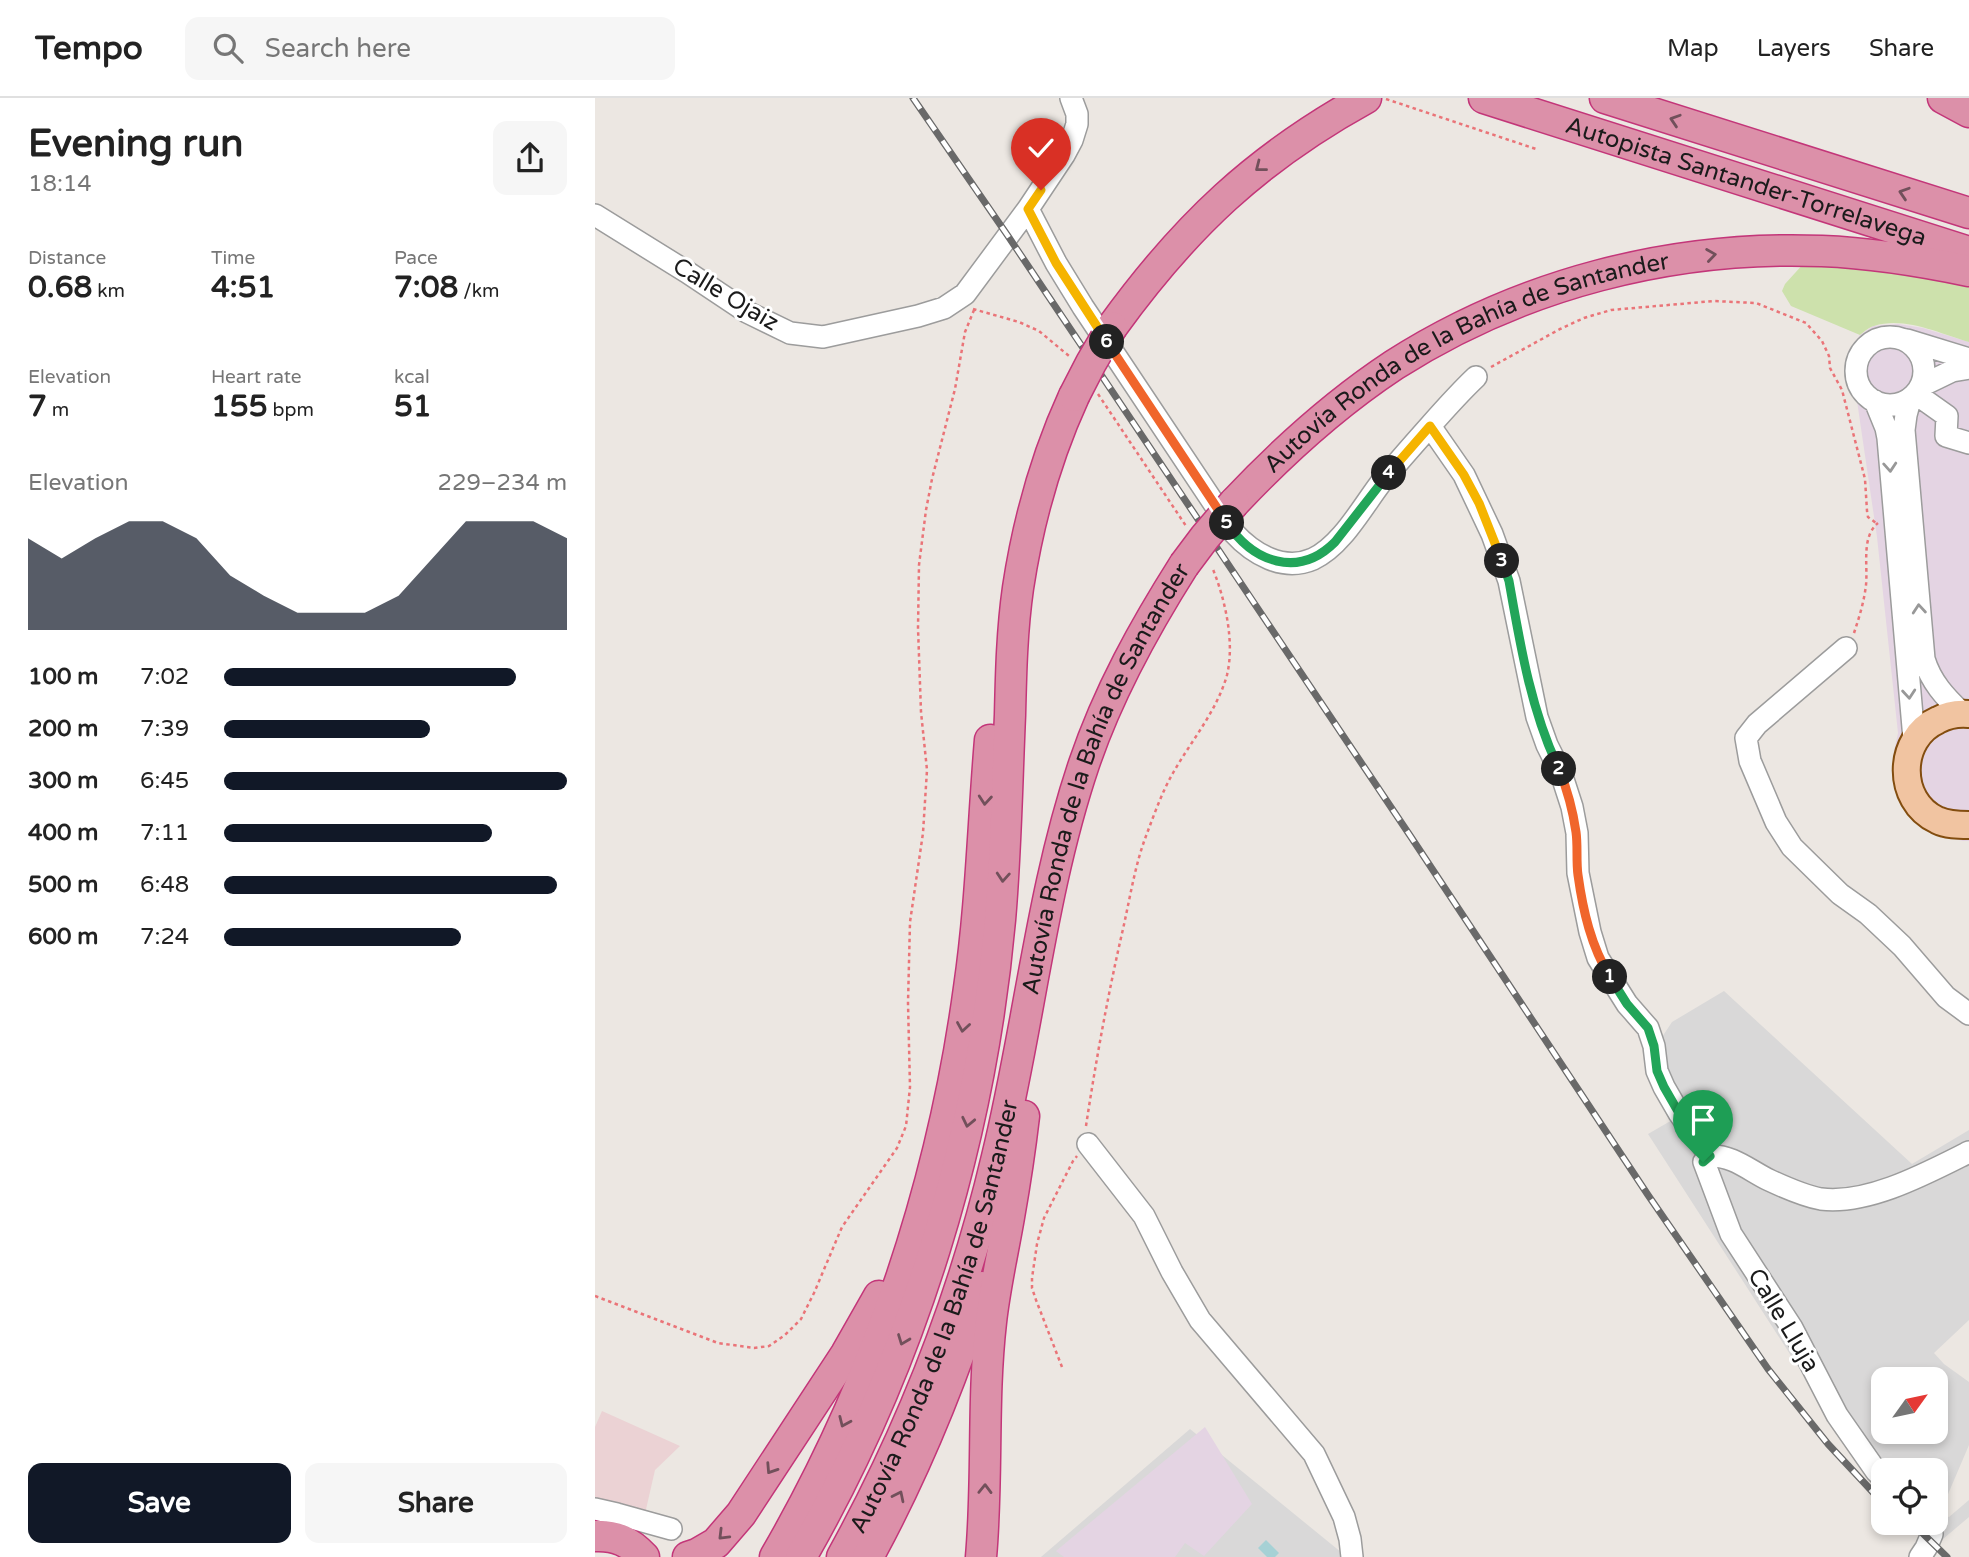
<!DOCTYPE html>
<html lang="en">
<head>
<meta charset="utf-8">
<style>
  body { margin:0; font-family:"Varela Round",sans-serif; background:#f6f6f6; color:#222; height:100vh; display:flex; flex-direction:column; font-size:26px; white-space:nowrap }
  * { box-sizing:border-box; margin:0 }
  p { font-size:23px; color:#767676 }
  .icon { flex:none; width:38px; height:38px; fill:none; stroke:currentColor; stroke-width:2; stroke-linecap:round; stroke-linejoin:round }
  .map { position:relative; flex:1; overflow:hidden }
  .sheet { display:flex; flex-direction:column; background:#fff; width:595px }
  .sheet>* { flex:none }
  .needle { width:46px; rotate:57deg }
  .buttons { position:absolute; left:1276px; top:1269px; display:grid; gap:14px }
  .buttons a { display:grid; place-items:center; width:77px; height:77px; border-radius:14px; background:#fff; box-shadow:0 4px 10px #0003; font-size:35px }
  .pin { position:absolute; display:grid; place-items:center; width:60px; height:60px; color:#fff; margin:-72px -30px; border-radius:50% 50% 50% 0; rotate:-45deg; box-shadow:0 0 7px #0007 }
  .pin .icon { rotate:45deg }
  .km { position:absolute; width:35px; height:35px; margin:-18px; border-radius:50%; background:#222; color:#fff; font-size:19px; line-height:35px; text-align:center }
  .round { display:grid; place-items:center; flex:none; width:74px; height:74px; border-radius:14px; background:#f6f6f6 }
  .overview { display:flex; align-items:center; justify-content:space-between; height:119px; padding:0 28px }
  h1 { font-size:38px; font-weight:800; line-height:52px }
  .metrics { display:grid; grid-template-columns:repeat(3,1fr); gap:10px; height:119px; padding:7px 28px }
  .metrics div { display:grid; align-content:center }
  .metrics b { font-size:30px; font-weight:800 }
  .metrics small { font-size:19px; font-weight:400 }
  .metrics p { font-size:19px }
  .chart { height:196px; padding:14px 28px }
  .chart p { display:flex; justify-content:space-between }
  .chart svg { width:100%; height:126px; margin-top:7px; fill:#111827; opacity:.7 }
  .action { display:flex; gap:14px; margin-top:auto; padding:14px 28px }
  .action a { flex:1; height:80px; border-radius:14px; background:#111827; color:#fff; font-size:28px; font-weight:800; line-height:80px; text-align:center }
  .action a+a { background:#f6f6f6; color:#222 }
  ul { padding:0 28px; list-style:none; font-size:23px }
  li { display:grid; grid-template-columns:112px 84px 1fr; align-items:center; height:52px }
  li i { height:18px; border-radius:9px; background:#111827 }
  header { display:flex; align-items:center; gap:42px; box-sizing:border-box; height:98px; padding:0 35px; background:#fff; border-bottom:2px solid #e0e0e0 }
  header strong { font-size:33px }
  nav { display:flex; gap:38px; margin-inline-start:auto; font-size:24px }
  .search { width:490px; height:63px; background:#f6f6f6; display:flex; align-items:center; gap:18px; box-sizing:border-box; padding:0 24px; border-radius:14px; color:#767676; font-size:26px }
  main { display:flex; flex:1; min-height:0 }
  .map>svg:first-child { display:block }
</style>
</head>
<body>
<header>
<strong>Tempo</strong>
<div class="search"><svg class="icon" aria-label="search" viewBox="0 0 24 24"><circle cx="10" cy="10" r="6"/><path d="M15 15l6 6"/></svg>Search here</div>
<nav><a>Map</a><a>Layers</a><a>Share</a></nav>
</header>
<main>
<section class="sheet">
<div class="overview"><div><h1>Evening run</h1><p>18:14</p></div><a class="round"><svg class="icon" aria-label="share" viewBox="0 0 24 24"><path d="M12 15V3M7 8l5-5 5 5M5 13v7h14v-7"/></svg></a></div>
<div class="metrics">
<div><p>Distance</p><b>0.68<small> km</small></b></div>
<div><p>Time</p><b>4:51</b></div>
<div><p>Pace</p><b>7:08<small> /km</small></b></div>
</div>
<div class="metrics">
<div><p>Elevation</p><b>7<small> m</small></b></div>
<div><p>Heart rate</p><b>155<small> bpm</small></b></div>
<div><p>kcal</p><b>51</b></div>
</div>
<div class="chart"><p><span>Elevation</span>229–234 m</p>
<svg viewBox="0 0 160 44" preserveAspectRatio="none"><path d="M0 44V12L10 19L20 12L30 6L40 6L50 12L60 25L70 32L80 38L90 38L100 38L110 32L120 19L130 6L140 6L150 6L160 12V44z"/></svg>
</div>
<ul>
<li><b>100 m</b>7:02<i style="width:85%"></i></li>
<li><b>200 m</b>7:39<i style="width:60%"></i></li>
<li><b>300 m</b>6:45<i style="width:100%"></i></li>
<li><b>400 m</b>7:11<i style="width:78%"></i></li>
<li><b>500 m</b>6:48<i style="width:97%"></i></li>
<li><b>600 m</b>7:24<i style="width:69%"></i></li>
</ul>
<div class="action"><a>Save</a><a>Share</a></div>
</section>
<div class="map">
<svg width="1374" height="1459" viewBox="0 0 1374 1459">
  <rect width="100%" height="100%" fill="#ece7e2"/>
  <path fill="#d9d8d8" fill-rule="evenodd" d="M 1129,893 L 1317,1066 L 1374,1032 L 1374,1222 L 1339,1255 L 1349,1266 L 1374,1284 L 1374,1347 L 1345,1415 L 1354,1419 L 1374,1402 L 1374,1419 L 1348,1441 L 1328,1425 L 1340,1424 L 1340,1372 L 1288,1372 L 1222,1298 L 1053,1036 L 1079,1021 L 1053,960 L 1077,924 ZM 1288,1281 L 1340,1281 L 1340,1334 L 1288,1334 Z
    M 595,1331 L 752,1459 L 446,1459 Z"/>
  <path fill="#ebd2d4" d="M 7,1313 L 85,1348 L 60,1372 L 47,1429 L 16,1422 L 0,1422 L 0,1329 Z"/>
  <path fill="#e4d4e3" d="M 1303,226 L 1328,230 L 1374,244 L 1374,743 L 1368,743 L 1334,734 L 1312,715 L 1303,699 L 1297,677 L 1299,653 L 1303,635 L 1282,439 L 1262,303 L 1254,286 L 1251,265 L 1254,252 L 1265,237 L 1278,228 Z
    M 610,1329 L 657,1406 L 609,1458 L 590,1445 L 580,1459 L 469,1459 L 461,1453 Z"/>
  <path fill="#cde1ac" d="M 1210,164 L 1374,183 L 1374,244 C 1345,236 1310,218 1279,228 C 1274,229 1269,234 1265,237 L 1196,208 L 1187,193 L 1190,186 Z"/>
  <path fill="#a6d1d5" d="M 671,1442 L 684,1455 L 680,1459 L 672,1459 L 663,1450 Z"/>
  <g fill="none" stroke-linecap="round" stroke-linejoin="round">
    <g stroke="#9c9c9c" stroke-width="24">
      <path id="minor" d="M 433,111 L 461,165 L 488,209 L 638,434 C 658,456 688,474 718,461 C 747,448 769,406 788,382 C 803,364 818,347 834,329 C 849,312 864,295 881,279
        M 0,117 L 92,174 L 152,214 L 195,235 L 228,239 L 323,218 L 349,210 L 370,196 L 433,111 L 469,57 L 477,42 L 482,26 L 482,16 L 476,0
        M1261 273a34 34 0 1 1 68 0a34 34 0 1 1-68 0Z
        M 1312,242 L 1374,261
        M 1326,288 L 1357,273 L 1374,270
        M 1321,296 L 1352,318 L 1351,338 L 1374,345
        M 1315,302 L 1311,317 L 1309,332 L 1329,561 C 1336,584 1350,599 1367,615
        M 1280,303 L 1291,330 L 1293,340 L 1319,641
        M 835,328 L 869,377 L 897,436 L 914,483 L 942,619 L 952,647 L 966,675 L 977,709 L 982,735 L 983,775 L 995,834 L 1003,860 L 1032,906 L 1053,930 L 1059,948 L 1062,973 L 1069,989 L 1084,1015 L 1115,1058
        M 1251,550 L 1162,626 L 1151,640 L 1155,663 L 1181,724 L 1197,749 L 1245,796 L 1273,816 L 1307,848 L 1351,899 L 1374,916
        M 493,1046 L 549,1118 L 577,1174 L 605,1222 L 719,1356 L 749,1419 L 755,1441 L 757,1459
        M 1115,1058 L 1109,1064 L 1136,1136 L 1197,1230 L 1242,1317 L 1281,1373 L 1288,1380
        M 1115,1058 C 1138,1057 1155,1073 1174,1082 C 1189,1089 1209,1098 1226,1101 C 1273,1107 1332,1075 1374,1054
        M 0,1411 L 22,1416 L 19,1430
        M 22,1416 L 76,1431
        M 1325,1459 L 1331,1450 L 1337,1436 L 1331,1424"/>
    </g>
    <g stroke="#834d0f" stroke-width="30">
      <path id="major" d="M 1374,616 C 1363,615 1352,617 1343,622 C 1302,640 1301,703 1342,722 C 1352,727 1363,727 1374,727"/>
    </g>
    <g stroke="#c33679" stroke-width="33">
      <g id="highway">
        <path id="s1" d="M 889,0 L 1374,154"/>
        <path d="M 1010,0 L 1374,115"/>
        <path d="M 1348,0 L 1374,14"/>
        <path d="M 517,229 C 590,128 662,60 771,0"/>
        <path id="s2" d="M 639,405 C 688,353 740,306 799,267 C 926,186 1077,147 1227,153 C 1277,155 1326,163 1374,173"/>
        <path d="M 0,1438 C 21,1437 35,1444 49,1459"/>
        <path d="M 93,1459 L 102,1456 L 121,1445 L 146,1416 L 251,1256 L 284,1198"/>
        <path d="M 180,1459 C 281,1285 347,1089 374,890 C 386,808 388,724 395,642"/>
        <path d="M 206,1459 C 317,1266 385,1044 405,822 C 411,754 412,685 415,617 C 416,574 417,532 423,490 C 433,424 451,359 479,298"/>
        <path id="s3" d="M 247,1459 C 316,1334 369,1199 402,1059 C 434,929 446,793 489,666 C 513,595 549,530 589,467"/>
        <path d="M 273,1459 C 320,1373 357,1282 387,1189"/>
        <path d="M 386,1459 C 393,1381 387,1302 396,1224 C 400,1188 408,1154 414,1119 C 420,1085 425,1052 429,1018"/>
      </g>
    </g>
    <path stroke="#ea7478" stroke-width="2.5" stroke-dasharray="3.5 3.5" stroke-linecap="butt" d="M 791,1 L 941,51
      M 378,211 L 424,224 L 444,233 L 474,258
      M 896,269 L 965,231 L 989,220 L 1016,212 L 1119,203 L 1161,205 L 1211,225 L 1227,243 L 1234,258 L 1235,270 L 1247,292 L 1270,381 L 1272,413 L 1273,419 L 1281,425
      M 503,296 L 591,428
      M 1259,535 C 1264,520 1269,504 1271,487 C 1273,467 1266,439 1283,425
      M 491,1028 C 501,962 513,896 528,831 C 535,800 540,767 551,738 C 559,717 567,694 578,675 C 596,643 622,613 632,577 C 640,544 630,500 617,469
      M 0,1198 L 123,1245 L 159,1250 L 174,1248 L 190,1237 L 206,1221 L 219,1195 L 247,1129 L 302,1050 L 311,1028 L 315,989 L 313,905 L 315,824 L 328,735 L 332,672 L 326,614 L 323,530 L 324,467 L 331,412 L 337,381 L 360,291 L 370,234 L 379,212
      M 467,1269 L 441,1202 L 437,1190 L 437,1180 L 442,1146 L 449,1120 L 478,1063 L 482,1058"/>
    <use href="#minor" stroke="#fff" stroke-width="21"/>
    <use href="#major" stroke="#f1c4a1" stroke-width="26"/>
    <use href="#highway" stroke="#dc90a9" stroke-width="30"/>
    <g stroke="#696969" stroke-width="7">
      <path id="rail" d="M 318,0 L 413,138 L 816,739 L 1053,1097 L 1173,1271 L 1233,1346 L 1288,1405
        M 1316,1424 L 1352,1459"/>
    </g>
    <use href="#rail" stroke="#fff" stroke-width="4.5" stroke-dasharray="13" stroke-linecap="butt"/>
    <g stroke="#c33679" stroke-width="33" stroke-linecap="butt">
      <path id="highway-bridge" d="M 479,298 L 496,265 L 517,229
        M 589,467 L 610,439 L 639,405"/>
    </g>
    <use href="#highway-bridge" stroke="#dc90a9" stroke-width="30"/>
  </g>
  <defs><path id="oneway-chevron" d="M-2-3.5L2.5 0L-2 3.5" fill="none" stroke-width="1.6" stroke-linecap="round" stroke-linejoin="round" transform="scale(1.75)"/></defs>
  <g stroke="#72505b">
    <use href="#oneway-chevron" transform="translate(1080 22) rotate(-162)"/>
    <use href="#oneway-chevron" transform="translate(665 69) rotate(142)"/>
    <use href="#oneway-chevron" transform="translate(1309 95) rotate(-162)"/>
    <use href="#oneway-chevron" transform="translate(1116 157) rotate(-8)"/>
    <use href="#oneway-chevron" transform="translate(390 702) rotate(95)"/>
    <use href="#oneway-chevron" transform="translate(408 779) rotate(94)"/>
    <use href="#oneway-chevron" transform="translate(368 929) rotate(99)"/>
    <use href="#oneway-chevron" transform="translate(373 1024) rotate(102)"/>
    <use href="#oneway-chevron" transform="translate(308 1242) rotate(111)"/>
    <use href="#oneway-chevron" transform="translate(249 1324) rotate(114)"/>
    <use href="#oneway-chevron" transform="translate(176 1371) rotate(123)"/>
    <use href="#oneway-chevron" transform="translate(390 1391) rotate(-89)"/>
    <use href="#oneway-chevron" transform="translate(304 1398) rotate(-64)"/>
    <use href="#oneway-chevron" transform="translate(128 1437) rotate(135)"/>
  </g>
  <g stroke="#989898">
    <use href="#oneway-chevron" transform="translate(1295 369) rotate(86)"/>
    <use href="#oneway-chevron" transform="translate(1324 511) rotate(-95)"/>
    <use href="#oneway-chevron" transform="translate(1314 596) rotate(85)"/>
  </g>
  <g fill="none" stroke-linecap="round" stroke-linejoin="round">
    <g stroke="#fff" stroke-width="14">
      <path id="split-1" d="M 1015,879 L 1032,906 L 1053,930 L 1059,948 L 1062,973 L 1069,989 L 1084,1015 L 1115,1058 L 1108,1064"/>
    </g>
    <g stroke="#fff" stroke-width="14">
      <path id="split-2" d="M 964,671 C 972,691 978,713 981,734 C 983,748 981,763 983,777 C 988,813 996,848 1015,879"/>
    </g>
    <g stroke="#fff" stroke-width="14">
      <path id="split-3" d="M 907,463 L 914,483 C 925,546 936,613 964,671"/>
    </g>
    <g stroke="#fff" stroke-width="14">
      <path id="split-4" d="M 794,375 L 835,328 L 869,377 L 884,405 L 907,463"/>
    </g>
    <g stroke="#fff" stroke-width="14">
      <path id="split-5" d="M 632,425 C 658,464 703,481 740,444 L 794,375"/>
    </g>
    <g stroke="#fff" stroke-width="14">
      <path id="split-6" d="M 512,244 L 632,425"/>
    </g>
    <g stroke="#fff" stroke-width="14">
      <path id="split-7" d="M 446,92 L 433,111 L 461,165 L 512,244"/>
    </g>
    <use href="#split-1" stroke="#22a559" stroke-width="9"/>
    <use href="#split-2" stroke="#f0652b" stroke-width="9"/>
    <use href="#split-3" stroke="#22a559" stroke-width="9"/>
    <use href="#split-4" stroke="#f5b400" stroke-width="9"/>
    <use href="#split-5" stroke="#22a559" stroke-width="9"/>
    <use href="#split-6" stroke="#f0652b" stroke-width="9"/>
    <use href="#split-7" stroke="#f5b400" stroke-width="9"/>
  </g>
  <g text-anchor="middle" stroke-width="6" stroke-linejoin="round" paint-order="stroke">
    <g font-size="24" fill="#1b1b1b" stroke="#fff">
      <text dy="8" stroke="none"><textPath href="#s1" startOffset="275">Autopista Santander-Torrelavega</textPath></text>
      <text transform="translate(131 196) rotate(31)" y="8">Calle Ojaiz</text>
      <text dy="8" stroke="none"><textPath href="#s2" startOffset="278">Autovía Ronda de la Bahía de Santander</textPath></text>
      <text dy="8" stroke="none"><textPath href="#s3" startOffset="826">Autovía Ronda de la Bahía de Santander</textPath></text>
      <text dy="8" stroke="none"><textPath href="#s3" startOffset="259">Autovía Ronda de la Bahía de Santander</textPath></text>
      <text transform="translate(1189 1222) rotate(59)" y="8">Calle Lluja</text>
    </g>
  </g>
</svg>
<div class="buttons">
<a><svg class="needle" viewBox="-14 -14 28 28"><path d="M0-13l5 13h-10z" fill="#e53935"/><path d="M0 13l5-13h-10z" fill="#767676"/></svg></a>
<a><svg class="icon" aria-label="locate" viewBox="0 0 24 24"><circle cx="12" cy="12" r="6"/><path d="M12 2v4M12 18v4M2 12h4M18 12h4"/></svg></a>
</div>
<div class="pin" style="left:1108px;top:1064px;background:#1e9e55"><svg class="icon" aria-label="arrive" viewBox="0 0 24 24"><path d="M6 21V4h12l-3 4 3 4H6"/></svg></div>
<div class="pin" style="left:446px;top:92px;background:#d93025"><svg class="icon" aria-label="check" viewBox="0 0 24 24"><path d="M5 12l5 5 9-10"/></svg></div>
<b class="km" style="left:1015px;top:879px">1</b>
<b class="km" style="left:964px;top:671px">2</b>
<b class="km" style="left:907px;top:463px">3</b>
<b class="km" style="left:794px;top:375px">4</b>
<b class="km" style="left:632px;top:425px">5</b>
<b class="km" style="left:512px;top:244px">6</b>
</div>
</main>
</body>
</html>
